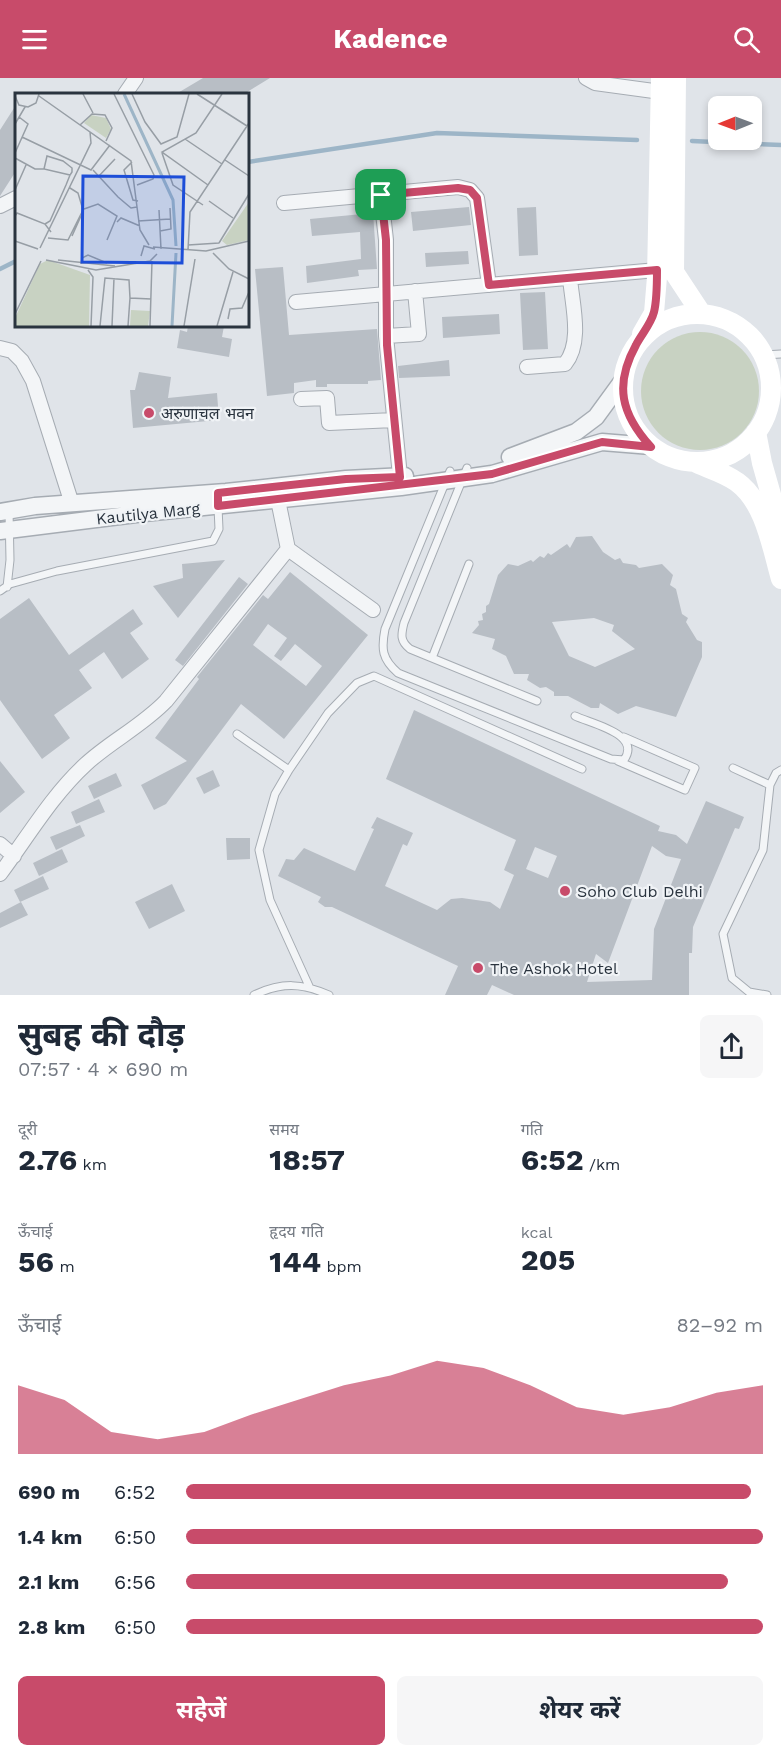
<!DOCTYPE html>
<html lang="hi">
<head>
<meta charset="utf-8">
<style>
  body { margin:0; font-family:"Work Sans","Noto Sans Devanagari",sans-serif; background:#f6f6f7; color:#1f2937; height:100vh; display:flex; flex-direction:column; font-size:22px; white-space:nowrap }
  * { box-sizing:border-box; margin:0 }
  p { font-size:20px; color:#747a83 }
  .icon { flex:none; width:33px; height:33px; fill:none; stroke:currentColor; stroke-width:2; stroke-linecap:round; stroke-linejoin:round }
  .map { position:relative; height:917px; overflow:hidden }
  .drawer { display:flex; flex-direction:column; background:#fff; flex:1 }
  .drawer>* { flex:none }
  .needle { width:39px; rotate:269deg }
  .tools { position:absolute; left:708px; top:18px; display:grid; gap:12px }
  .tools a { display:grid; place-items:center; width:54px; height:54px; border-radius:9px; background:#fff; box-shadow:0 3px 9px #0003; font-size:30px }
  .pin { position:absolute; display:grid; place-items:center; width:51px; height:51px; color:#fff; margin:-26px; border-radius:12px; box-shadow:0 3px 9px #0006 }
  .round { display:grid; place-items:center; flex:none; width:63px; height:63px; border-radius:9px; background:#f6f6f7 }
  .summary { display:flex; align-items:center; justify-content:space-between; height:102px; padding:0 18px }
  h1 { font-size:33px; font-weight:700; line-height:45px }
  .stats { display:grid; grid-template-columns:repeat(3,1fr); gap:9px; height:102px; padding:6px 18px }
  .stats div { display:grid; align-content:center }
  .stats b { font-size:30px; font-weight:700 }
  .stats small { font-size:16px; font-weight:400 }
  .stats p { font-size:16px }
  .chart { height:168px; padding:12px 18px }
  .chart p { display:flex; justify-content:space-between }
  .chart svg { width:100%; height:108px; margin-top:6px; fill:#c84b6a; opacity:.7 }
  .cta { display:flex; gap:12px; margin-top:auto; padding:12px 18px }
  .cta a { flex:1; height:69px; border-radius:9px; background:#c84b6a; color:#fff; font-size:24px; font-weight:700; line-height:69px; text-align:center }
  .cta a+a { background:#f6f6f7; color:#1f2937 }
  ul { padding:0 18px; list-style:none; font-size:20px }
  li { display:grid; grid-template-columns:96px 72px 1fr; align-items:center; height:45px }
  li i { height:15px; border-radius:8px; background:#c84b6a }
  header { display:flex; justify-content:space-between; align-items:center; height:78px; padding:0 18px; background:#c84b6a; color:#fff; font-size:27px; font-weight:700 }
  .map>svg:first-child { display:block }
</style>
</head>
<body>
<header><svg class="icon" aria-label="menu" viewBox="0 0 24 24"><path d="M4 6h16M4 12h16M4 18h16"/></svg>Kadence<svg class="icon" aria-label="search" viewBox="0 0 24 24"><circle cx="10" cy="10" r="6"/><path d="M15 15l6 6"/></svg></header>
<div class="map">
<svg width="781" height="917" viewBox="0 0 781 917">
  <rect width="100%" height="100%" fill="#e0e4e9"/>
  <path fill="#c8d2c2" d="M641 313a59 59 0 1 1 118 0a59 59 0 1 1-118 0Z"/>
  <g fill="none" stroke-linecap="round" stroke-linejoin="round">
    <path stroke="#9db5c7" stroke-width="4.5" d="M 692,63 L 781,67
      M 248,84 L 437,55 L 637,62
      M 0,191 L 16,183"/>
  </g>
  <path fill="#b8bec5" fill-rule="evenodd" d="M 203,0 L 270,0 L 244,16 L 176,16 Z
    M 16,27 L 16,93 L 0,118 L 0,52 Z
    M 469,129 L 471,147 L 413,153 L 411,134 Z
    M 536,129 L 538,177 L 519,178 L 517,130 Z
    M 373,135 L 377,191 L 358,192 L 359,198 L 307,205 L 306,188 L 361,181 L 360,154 L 312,158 L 310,141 Z
    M 468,173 L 469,186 L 426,189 L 425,175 Z
    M 283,189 L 289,257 L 377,251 L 381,302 L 368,303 L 368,306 L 327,306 L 327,309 L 316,309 L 316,302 L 294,305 L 294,315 L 267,318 L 255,191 Z
    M 545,214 L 548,271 L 523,272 L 520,215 Z
    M 499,236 L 500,256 L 443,260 L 442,239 Z
    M 188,248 L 224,248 L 222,259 L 232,261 L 229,279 L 177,270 L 180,252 L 187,254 Z
    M 449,282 L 450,298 L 399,300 L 398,288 Z
    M 139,294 L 171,299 L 168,320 L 217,315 L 219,342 L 133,350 L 130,312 L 135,312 Z
    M 592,458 L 603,474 L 615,482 L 620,480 L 623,485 L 636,487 L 639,490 L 662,486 L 673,497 L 670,507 L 676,511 L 682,536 L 688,540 L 686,544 L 697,562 L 702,564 L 702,579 L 676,639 L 636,628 L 618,636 L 600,625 L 599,630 L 591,630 L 568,618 L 554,618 L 554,614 L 546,609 L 540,610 L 527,602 L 529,596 L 514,596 L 506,578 L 492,571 L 495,561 L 472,555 L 479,547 L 478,543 L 483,542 L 482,536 L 486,534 L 486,528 L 489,526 L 498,497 L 508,486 L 518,488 L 531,482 L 533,484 L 540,478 L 544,480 L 548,475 L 551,477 L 567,466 L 570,470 L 576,459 ZM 594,540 L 614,547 L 612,553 L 635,571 L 595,589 L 569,578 L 552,544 Z
    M 225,482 L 178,540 L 153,508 L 183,500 L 182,486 Z
    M 290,494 L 368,557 L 284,661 L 241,626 L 166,726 L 154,732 L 141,707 L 187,683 L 155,660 L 199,601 L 197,599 L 263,517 L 268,521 ZM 268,546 L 287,560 L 274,578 L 281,583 L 295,566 L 322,588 L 306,608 L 253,567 Z
    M 239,499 L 248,506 L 183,588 L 175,582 Z
    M 29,520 L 69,577 L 133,531 L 143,546 L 130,555 L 149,581 L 122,601 L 104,574 L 79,592 L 92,610 L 54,637 L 70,660 L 42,681 L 0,622 L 0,541 Z
    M 414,632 L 660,748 L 658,753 L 676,757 L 687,766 L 706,723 L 744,739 L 739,751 L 735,750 L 693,849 L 692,875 L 689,875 L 689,917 L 514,917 L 492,907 L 487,917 L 445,917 L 458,888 L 332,829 L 325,829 L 318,824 L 321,819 L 278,798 L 286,781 L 294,782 L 304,770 L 355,793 L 374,751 L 371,750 L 377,739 L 413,755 L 407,768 L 403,766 L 385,808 L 437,832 L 451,821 L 462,820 L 490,824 L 500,831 L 514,797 L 504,792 L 516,762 L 386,701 ZM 652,768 L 666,778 L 681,781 L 654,851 L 652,902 L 587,904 L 596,876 L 608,885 ZM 535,769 L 557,778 L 548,800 L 526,791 Z
    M 0,683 L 25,714 L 0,735 Z
    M 213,692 L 220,708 L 204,716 L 196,700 Z
    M 116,695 L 122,708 L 94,721 L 88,708 Z
    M 99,721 L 105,734 L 76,746 L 71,734 Z
    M 80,747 L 85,758 L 56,772 L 50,759 Z
    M 226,760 L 250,760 L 250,781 L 227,782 Z
    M 62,771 L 68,784 L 39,798 L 33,785 Z
    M 43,798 L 49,811 L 20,824 L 14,812 Z
    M 172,806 L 185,833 L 149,851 L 135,824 Z
    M 21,824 L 28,837 L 0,850 L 0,835 Z"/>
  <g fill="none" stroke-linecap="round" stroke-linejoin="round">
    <g stroke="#a6acb3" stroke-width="9">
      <path id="service" d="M 763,277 L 781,276
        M 467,390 L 404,545 C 401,557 400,563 410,571 L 537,623
        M 450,393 L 385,551 C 381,571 382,581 398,595 L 611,681 L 624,682 C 642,656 592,646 575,638
        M 7,509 L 10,482 L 9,433
        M 0,513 L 10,506 L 57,493 L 213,463 L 219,451 L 218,429
        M 432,580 L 469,486
        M 237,656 L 289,692
        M 618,683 L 685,712 L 695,690 L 624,659
        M 733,690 L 770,707
        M 309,908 L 270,822 L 259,772 L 275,716 L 289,692 L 328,635 L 357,605 L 374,598 L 582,691
        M 254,917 C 282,904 302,905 329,917
        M 767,917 L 749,914 L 732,900 L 723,856 L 763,772 L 770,707 L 776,695 L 781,692"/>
    </g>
    <g stroke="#a6acb3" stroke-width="16">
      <path id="minor" d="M 586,0 L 595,5 L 661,14
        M 125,16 L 136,0
        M 381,117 L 386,162 L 386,258 L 401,408
        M 284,125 L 458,109 L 470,112 L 477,120 L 489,207
        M 0,128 L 16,120
        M 296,224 L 657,192
        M 386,258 L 419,256 L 415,213
        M 0,270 L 12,273 L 22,283 L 33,303 L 72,426
        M 527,289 L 565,286 C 583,264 572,226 570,200
        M 301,321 L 327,320 L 329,345 L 394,342
        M 288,471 L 373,532
        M 0,766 L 14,778
        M 0,796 C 27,760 52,717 86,686 C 111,663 142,648 166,623 L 288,471 L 278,422"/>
    </g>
    <g stroke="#a6acb3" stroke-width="19">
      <path id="tertiary" d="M 510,379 L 576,354 L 596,339 L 623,302
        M 0,434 L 35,428 L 226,414 L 346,401 L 405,398
        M 0,453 L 144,435 L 401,409 L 492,396 L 602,364 L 651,368"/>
    </g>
    <use href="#service" stroke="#f3f5f7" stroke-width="7"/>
    <use href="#minor" stroke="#f3f5f7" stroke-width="14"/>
    <use href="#tertiary" stroke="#f3f5f7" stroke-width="16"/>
    <path stroke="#fff" stroke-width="20" d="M 676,0 L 674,194 L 701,235
      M623 310a74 74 0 1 1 148 0a74 74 0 1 1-148 0Z
      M 642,256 L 654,235 L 657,199 L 661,0
      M 756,354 L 762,385 L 781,452
      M 694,384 C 707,390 725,395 737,404 C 765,424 772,470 781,501"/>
  </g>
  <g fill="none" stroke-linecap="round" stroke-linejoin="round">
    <g stroke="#fff" stroke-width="12">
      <path id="route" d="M 458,110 L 470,112 L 477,120 L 489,207 L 657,192 C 657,205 657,222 654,234 C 651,246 641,257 636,267 C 614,307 621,336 651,369 L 602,364 L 492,396 L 218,428 L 218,415 L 346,401 L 400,399 L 387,267 L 386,162 L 381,117 Z"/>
    </g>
    <use href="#route" stroke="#c84b6a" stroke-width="8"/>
  </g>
  <g fill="#c84b6a" stroke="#f0f3f6" stroke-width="2">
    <circle cx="149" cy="335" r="6"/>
    <circle cx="565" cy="813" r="6"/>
    <circle cx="478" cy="890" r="6"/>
  </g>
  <g text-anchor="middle" stroke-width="4.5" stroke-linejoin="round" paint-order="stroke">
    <g font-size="16" fill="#2a343f" stroke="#f0f3f6" text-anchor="start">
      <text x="161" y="341">अरुणाचल भवन</text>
      <text x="577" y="819">Soho Club Delhi</text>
      <text x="490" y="896">The Ashok Hotel</text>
    </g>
    <g font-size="16" fill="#2a343f" stroke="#f0f3f6">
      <text transform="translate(148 435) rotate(-6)" y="6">Kautilya Marg</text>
    </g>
  </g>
  <g transform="translate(15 15)">
    <rect width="234" height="234" fill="#e0e4e9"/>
    <path d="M 76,22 L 91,25 L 96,36 L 91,45 L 69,30 Z" fill="#c8d2c2"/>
    <path d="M 234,109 L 234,147 L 212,152 L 207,148 ZM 33,167 L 75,182 L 74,233 L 0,233 L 0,225 L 25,171 ZM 116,217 L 135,218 L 133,233 L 115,233 Z" fill="#c8d2c2"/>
    <path fill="none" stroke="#9db5c7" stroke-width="3" d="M 109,1 L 158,107 L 161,153M 157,233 L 161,160"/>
    <path fill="none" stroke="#979ea5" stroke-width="1.5" d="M 68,1 L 78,20M 99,1 L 139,82 L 138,86 L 122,92M 117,1 L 130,29 L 146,51 L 162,44 L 174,1M 182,1 L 232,33M 0,3 L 4,12 L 13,14 L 21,10 L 24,1M 24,3 L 116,68 L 125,137 L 134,152M 0,31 L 10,14M 65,32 L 77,21 L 90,22 L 97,35 L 91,48M 7,44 L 76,77 L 95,52M 170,46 L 207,71M 0,60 L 13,31 L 4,24M 147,60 L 158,92 L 188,112M 0,65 L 20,76 L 29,76M 210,67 L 234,83M 117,69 L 109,77 L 118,107 L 123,108M 78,77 L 103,104 L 116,115 L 122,114M 83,84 L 100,66M 193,92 L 147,59 L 181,40 L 207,1M 0,97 L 11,72M 194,108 L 218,125M 69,116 L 83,111 L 102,123 L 92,147M 144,117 L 146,156M 0,123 L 2,120 L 30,131 L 36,139M 123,128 L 155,126M 102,129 L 106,125 L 125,133M 30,131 L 35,128 L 51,92 L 55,82 L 57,79 L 57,75 L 48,68 L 32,63 L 29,76 L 55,82M 145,138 L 156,136 L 155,115M 57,143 L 66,123M 33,145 L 53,147 L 68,117 L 63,100 L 55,95M 0,148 L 23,156M 204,150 L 234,101M 173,152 L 204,150M 138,154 L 191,158 L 234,148M 25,155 L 76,50 L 75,39M 173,157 L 175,119 L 234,30M 198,160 L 214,176 L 234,186M 126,163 L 129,153 L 140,156M 31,167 L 81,177 L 135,168 L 142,161M 43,167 L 100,173M 66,171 L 67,165 L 73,162 L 92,170M 73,177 L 78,184 L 76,233M 0,221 L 26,168M 213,226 L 215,216 L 227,215 L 234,199M 85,233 L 90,185 L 114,187 L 115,205 L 136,206M 97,233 L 99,185M 113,233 L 115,205M 135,233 L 137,168M 169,233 L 180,166M 202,233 L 218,179"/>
    <path fill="#1d4ed8" fill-opacity="0.15" stroke="#1d4ed8" stroke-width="3" d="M 68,83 L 169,84 L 167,170 L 67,169 Z"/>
    <rect width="234" height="234" fill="none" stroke="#2a343f" stroke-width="3"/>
  </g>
</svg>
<div class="tools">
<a><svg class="needle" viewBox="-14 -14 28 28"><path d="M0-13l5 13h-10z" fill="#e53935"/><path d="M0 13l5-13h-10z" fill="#747a83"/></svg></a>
</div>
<div class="pin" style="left:381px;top:117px;background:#1e9e55"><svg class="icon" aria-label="arrive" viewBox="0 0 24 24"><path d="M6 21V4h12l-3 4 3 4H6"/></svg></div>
</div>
<section class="drawer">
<div class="summary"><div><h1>सुबह की दौड़</h1><p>07:57 · 4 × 690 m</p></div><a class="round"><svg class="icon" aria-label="share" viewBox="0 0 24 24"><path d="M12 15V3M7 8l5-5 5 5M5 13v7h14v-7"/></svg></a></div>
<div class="stats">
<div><p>दूरी</p><b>2.76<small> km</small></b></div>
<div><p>समय</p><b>18:57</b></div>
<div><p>गति</p><b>6:52<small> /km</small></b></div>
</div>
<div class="stats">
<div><p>ऊँचाई</p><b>56<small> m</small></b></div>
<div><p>हृदय गति</p><b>144<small> bpm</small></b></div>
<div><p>kcal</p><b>205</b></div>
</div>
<div class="chart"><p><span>ऊँचाई</span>82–92 m</p>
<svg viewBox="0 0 160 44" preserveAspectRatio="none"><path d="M0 44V16L10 22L20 35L30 38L40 35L50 28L60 22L70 16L80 12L90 6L100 9L110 16L120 25L130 28L140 25L150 19L160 16V44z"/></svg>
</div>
<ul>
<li><b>690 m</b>6:52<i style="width:98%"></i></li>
<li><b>1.4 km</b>6:50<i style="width:100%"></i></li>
<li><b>2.1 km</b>6:56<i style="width:94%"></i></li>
<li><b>2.8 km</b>6:50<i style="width:100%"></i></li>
</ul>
<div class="cta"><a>सहेजें</a><a>शेयर करें</a></div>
</section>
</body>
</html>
